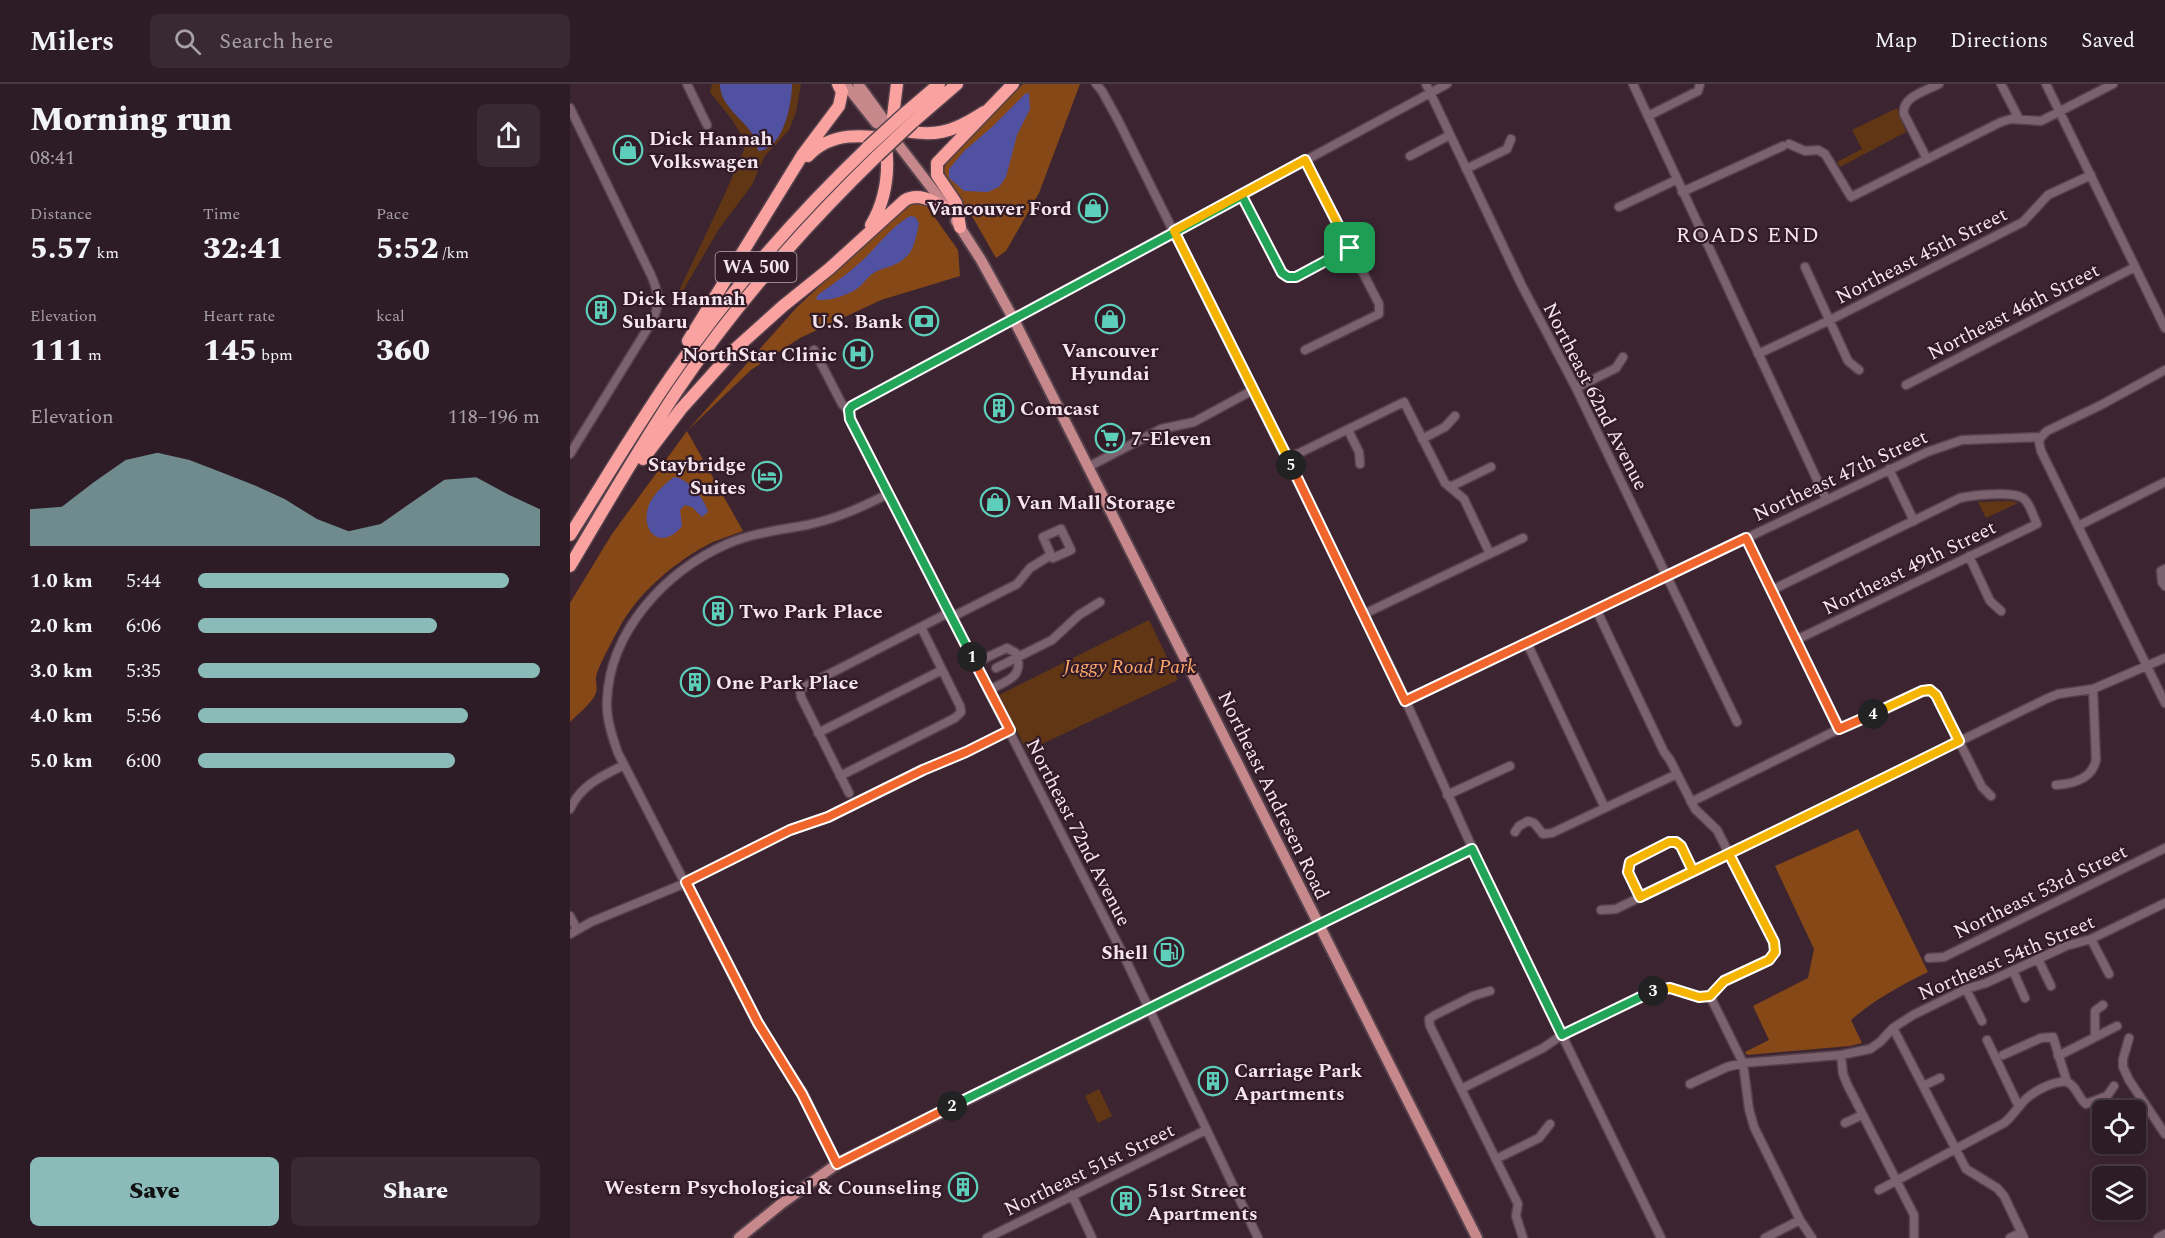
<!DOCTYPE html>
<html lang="en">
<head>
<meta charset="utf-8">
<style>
  body { margin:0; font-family:Spectral,serif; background:#392932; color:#f1f3f6; height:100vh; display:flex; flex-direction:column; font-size:22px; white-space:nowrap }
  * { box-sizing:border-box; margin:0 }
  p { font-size:20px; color:#a7a1a7 }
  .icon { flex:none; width:33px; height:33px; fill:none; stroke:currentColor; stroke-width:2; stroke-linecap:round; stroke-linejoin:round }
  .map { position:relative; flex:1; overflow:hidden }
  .drawer { display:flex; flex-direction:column; background:#2d1c25; width:570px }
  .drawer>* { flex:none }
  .tools { position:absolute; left:1522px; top:1016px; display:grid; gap:12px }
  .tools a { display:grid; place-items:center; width:54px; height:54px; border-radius:9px; background:#2d1c25; box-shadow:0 3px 9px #0003,0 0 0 2px #483a42; font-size:30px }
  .pin { position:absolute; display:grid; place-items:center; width:51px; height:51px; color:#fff; margin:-26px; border-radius:12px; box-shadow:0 3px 9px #0006 }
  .km { position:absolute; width:30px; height:30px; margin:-15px; border-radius:50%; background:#222; color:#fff; font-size:16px; line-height:30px; text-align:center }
  .round { display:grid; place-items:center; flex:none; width:63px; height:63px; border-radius:9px; background:#392932 }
  .head { display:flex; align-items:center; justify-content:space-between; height:102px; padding:0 30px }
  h1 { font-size:33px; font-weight:800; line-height:45px }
  .figures { display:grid; grid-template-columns:repeat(3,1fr); gap:9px; height:102px; padding:6px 30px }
  .figures div { display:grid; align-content:center }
  .figures b { font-size:30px; font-weight:800 }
  .figures small { font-size:16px; font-weight:400 }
  .figures p { font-size:16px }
  .chart { height:168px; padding:12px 30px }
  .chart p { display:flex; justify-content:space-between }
  .chart svg { width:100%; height:108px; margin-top:6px; fill:#8bbbb9; opacity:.7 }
  .action { display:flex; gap:12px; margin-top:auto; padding:12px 30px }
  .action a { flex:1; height:69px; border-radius:9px; background:#8bbbb9; color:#111; font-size:24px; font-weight:800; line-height:69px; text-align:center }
  .action a+a { background:#392932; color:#f1f3f6 }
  ul { padding:0 30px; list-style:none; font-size:20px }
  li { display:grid; grid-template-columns:96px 72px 1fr; align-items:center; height:45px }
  li i { height:15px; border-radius:8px; background:#8bbbb9 }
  header { display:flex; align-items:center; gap:36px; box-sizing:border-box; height:84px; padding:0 30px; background:#2d1c25; border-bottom:2px solid #483a42 }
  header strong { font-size:28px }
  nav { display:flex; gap:33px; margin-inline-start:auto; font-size:21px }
  .search { width:420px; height:54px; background:#392932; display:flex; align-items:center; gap:15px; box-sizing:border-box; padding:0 21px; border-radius:9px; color:#a7a1a7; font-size:22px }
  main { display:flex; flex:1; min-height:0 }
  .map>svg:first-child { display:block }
</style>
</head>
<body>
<header>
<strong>Milers</strong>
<div class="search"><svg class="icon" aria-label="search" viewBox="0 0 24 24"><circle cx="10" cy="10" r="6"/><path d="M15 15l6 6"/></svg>Search here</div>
<nav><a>Map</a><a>Directions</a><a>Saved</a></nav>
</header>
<main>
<section class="drawer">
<div class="head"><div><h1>Morning run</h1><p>08:41</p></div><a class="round"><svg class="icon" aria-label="share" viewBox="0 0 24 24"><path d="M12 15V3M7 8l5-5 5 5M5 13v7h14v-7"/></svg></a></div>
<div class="figures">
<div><p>Distance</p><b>5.57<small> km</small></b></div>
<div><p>Time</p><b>32:41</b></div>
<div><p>Pace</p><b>5:52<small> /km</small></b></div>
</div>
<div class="figures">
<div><p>Elevation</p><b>111<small> m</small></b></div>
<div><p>Heart rate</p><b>145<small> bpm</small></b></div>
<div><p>kcal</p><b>360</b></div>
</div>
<div class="chart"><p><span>Elevation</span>118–196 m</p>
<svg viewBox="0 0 160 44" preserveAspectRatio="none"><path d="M0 44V29L10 28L20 18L30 9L40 6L50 9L60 14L70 19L80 25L90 33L100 38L110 35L120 26L130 17L140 16L150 23L160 29V44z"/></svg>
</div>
<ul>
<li><b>1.0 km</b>5:44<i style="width:91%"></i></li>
<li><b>2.0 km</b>6:06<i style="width:70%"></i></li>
<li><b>3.0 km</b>5:35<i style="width:100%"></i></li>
<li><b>4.0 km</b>5:56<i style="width:79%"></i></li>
<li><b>5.0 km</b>6:00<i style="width:75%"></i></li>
</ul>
<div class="action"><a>Save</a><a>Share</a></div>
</section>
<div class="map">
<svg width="1595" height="1154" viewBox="0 0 1595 1154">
  <rect width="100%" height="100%" fill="#3c2531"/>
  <path fill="#603615" d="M 142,0 L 231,0 L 226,28 L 219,46 L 194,73 L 182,101 L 149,145 L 111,210 L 107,211 L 153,114 L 174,66 L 173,54 L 163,37 L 140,8 Z
    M 1327,24 L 1336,48 L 1270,83 L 1267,78 L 1292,65 L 1282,46 Z
    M 1441,417 L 1448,419 L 1416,434 L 1408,418 Z
    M 579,536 L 608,596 L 457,667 L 429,611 Z
    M 529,1005 L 542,1032 L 528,1039 L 515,1012 Z"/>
  <path fill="#854816" d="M 453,0 L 510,0 L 469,109 L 436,167 L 426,174 L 398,125 L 376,96 L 374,84 L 382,69 Z
    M 342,117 L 356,121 L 388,166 L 390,192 L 311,216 L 230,254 L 181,286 L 117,347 L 173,447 C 163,451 153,454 143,458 C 105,477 66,510 47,548 C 41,559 31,578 27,589 C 24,597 29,604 25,611 C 20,621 8,630 0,638 L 0,519 L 42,450 L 117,347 L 227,223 Z
    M 1288,745 L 1358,888 C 1330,902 1305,915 1281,936 L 1292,959 L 1280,962 L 1177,971 L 1175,968 L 1199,956 L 1183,922 L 1238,894 L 1244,865 L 1205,782 Z"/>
  <path fill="#5151a2" d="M 150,0 L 222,0 C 222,20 213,66 188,67 C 187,62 186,57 184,53 C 174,34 150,23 150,0 Z
    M 459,9 L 460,25 L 447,51 L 436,93 L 429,103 L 418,108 L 394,107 L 379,94 L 379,85 L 394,67 L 422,43 L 455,10 Z
    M 340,132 L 345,133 L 349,139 C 347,149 345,162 339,170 C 325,185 316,181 302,190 C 297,194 293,200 288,204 C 278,211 260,217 248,216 L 246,214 L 249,210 C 266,198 283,186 298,171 C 311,157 323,142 340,132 Z
    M 104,393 C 118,394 135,415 138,428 L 132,433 L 122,423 L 115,421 L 110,426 L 112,442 C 91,468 69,447 79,421 C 83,410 95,400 104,393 Z"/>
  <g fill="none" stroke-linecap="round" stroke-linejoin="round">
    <g stroke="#55414b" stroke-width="11">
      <path id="minor" d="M 117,0 L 137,41
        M 526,0 L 532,7 L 548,36 L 823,589 L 925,814 L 1091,1154
        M 856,0 L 952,202 L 1006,304 L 1167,638
        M 1063,0 L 1256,415
        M 1431,0 L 1449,35
        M 1476,0 L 1595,244
        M 0,24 L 81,191 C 89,209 91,221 81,239 L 0,370
        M 1078,32 L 1128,7 L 1130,0
        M 1219,60 L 1235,67 L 1248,66 L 1255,70 L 1281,113 L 1431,38 L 1441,35 L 1471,37 L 1543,0
        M 840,72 L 880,51
        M 1357,75 L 1334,30 C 1331,13 1356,7 1369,0
        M 896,85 L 937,65 L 941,55
        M 1112,108 L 1213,62
        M 672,112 L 712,189 L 718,193 L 726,193 L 780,164
        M 1049,123 L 1106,96
        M 1235,183 L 1278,277 L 1289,286
        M 244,266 L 272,320 L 278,326 L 281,335 L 318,410 L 554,872 L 688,1154
        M 735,266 L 809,230 L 809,220 L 735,76
        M 1188,270 L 1260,236 L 1453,138 L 1478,111 L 1521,91
        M 1336,301 L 1565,183
        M 1006,304 L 1046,284 L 1053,273
        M 278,326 L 286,319 L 877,0
        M 778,346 L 789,368 L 790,380
        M 1471,353 L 1469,358 L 1471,367 L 1595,619
        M 852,355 L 875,343 L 885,332
        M 717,375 L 834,318 L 875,399 L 894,415 L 920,470
        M 518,383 L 591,345 L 624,338 L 683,306
        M 1319,385 L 1344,437
        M 880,403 L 921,383
        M 1508,442 L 1595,398
        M 1176,454 L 1269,645
        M 1399,472 L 1420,517 L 1431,527
        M 1595,485 L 1591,487 L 1592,498 L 1595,502
        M 1202,506 L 1390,414 C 1404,411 1441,407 1453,414 C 1460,419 1463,432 1467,440 L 1226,556
        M 794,530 L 953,454
        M 382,533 L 447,500 L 460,484 L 481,471 L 473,453 L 491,445 L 501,466 L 483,474 L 481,471
        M 957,559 L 1035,724
        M 405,579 L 437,564 L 446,569 C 455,593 437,597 419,606
        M 426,584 L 482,556 L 509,531 L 530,518
        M 835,617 L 1357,368 L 1392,356 L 1471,353 L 1477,347 L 1531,321 L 1595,286
        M 248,649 L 372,586
        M 270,692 L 385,634 L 391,628 L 390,622 L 351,543
        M 1486,701 C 1503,700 1522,695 1526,676 L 1523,605
        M 279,709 L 231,613 L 230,605 L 380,528
        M 877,711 L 940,682
        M 1121,718 L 1269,645 L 1279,642 L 1356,606 L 1360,606 L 1366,611 L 1412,703 L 1421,712
        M 0,725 C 11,701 32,692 54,681
        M 945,748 L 949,742 L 958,737 L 964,739 L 973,750 L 982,749 L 1107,690
        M 1070,813 L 1058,788 L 1058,781 C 1065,773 1099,755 1109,759 L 1123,787
        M 1031,826 L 1046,825 L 1476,615 L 1488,610 L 1523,605 L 1595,574
        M 0,832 L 7,845
        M 748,841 L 902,765
        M 0,850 L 21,838 L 106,803 L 220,746 L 258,733 L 353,685 L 396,668 L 440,646
        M 1521,855 L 1539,890
        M 1359,874 L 1374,873 L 1595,764
        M 1468,875 L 1481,902
        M 1443,887 L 1455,914
        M 1396,905 L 1412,937
        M 920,907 L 903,912 L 865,931 L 859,935 L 860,942 L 948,1120 L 946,1132 L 953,1154
        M 1140,912 L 1173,979 L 1179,1025 L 1184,1043 L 1230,1136 L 1242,1154
        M 1323,944 L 1396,1085 L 1427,1104 L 1434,1112 L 1454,1154
        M 1525,953 L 1525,927 L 1533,921
        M 1559,954 L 1553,975 L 1553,983 L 1559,996 L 1595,1050
        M 1417,956 L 1449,1023
        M 1271,971 L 1273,990 L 1277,1000 L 1344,1131 L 1344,1154
        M 1433,971 L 1471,954 L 1483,953 L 1497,998
        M 1488,972 L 1547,942
        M 1497,998 C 1506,1001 1508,1014 1516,1020 L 1537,1012 L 1544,1002
        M 1120,1000 L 1157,983 L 1173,979 L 1271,971 L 1300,965 L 1310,958 L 1323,944 L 1343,931 L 1396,905 L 1416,899 L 1496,862 L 1521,855 L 1595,819
        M 1353,1002 L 1370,994
        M 891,1005 L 973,964 L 992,951 L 1083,907 L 1100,904 L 1129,913 L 1140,912 L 1154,896 L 1199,876 L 1205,868 L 1204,858 L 1147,746 L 1125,725 L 1100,676 L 1094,668 L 1026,525
        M 1275,1039 L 1292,1031
        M 926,1075 L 969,1054 L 980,1040
        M 267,1080 L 233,1009 L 187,939 L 48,669 C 42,652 36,634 37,616 C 40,546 96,487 157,460 C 183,449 210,446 237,441 C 266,435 292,423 318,410
        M 1309,1106 L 1434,1039 C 1443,1032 1448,1022 1457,1014 C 1466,1006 1486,996 1497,998
        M 502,1111 L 522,1154
        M 417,1154 L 636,1046
        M 1195,1154 L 1230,1136
        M 1440,1154 L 1451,1148
        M 1588,1154 L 1595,1150"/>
    </g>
    <g stroke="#55414b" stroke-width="14">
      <path id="major" d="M 275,0 L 306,39 L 314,42 L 377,124
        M 288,0 L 312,33 L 314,42
        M 386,137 L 411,176 L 443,234 L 907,1154
        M 169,1154 L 211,1120 L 267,1080 L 748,841"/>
    </g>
    <g stroke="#55414b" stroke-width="15">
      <path id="highway" d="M 335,29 L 369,0
        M 343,38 L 387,0
        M 325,45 C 364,54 382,49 414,28
        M 238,72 C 261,47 294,51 324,55 L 323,32 L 327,0
        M 301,141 C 317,114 320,85 315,54
        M 390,143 L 386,119 L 367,91 L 367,79 L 443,0
        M 118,257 L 233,70 L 269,22 L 272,8 L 268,0
        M 73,375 L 111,325 L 164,266 L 213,222 L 259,185 L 335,116 C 350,108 364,118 377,125
        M 0,451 C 33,399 65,345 100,294 C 157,211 225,133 298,63
        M 0,482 C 35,423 69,364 107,307 C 164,222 233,144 307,72"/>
    </g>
    <use href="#minor" stroke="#7c616e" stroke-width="8"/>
    <use href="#major" stroke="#c7888c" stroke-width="10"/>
    <use href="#highway" stroke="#f9a2a0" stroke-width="12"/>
    <g stroke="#55414b" stroke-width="15" stroke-linecap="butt">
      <path id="highway-bridge" d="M 298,63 L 335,29
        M 307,72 L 343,38"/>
    </g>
    <use href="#highway-bridge" stroke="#f9a2a0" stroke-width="12"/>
  </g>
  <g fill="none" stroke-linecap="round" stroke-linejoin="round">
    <g stroke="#fff" stroke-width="12">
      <path id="split-1" d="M 402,573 L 280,335 L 279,326 L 282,322 L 672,112 L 712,189 L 718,193 L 726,193 L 780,164"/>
    </g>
    <g stroke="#fff" stroke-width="12">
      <path id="split-2" d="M 382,1022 L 267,1080 L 232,1010 L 188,939 L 116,798 L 220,746 L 258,733 L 353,686 L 396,668 L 440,646 L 402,573"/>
    </g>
    <g stroke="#fff" stroke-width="12">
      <path id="split-3" d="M 382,1022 L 902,765 L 992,951 L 1083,907"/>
    </g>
    <g stroke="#fff" stroke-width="12">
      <path id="split-4" d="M 1083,907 L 1100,904 L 1129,913 L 1140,912 L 1154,897 L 1199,876 L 1205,868 L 1204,858 L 1159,770 L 1070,813 L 1058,788 L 1060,778 L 1099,758 L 1106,758 L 1111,762 L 1123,787 C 1212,744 1301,701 1389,657 L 1366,611 L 1360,606 L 1352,607 L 1303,630"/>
    </g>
    <g stroke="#fff" stroke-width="12">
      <path id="split-5" d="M 721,381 L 835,617 L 1176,454 L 1269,645 L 1303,630"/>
    </g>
    <g stroke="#fff" stroke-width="12">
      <path id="split-6" d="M 721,381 L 604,147 L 735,76 L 780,164"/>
    </g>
    <use href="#split-1" stroke="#22a559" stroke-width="8"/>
    <use href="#split-2" stroke="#f0652b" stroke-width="8"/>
    <use href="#split-3" stroke="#22a559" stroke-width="8"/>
    <use href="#split-4" stroke="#f5b400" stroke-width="8"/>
    <use href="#split-5" stroke="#f0652b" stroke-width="8"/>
    <use href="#split-6" stroke="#f5b400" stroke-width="8"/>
  </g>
  <defs>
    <g id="shop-ring" transform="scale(1.5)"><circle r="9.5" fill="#321b27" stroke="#5cceba" stroke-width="1.5"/><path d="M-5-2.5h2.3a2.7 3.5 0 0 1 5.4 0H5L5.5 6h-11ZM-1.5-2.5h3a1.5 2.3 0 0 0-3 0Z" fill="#5cceba"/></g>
    <g id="building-ring" transform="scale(1.5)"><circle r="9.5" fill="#321b27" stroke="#5cceba" stroke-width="1.5"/><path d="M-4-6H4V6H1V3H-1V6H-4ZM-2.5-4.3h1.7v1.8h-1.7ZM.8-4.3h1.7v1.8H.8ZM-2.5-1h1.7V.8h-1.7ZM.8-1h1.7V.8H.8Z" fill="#5cceba"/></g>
    <g id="bank-ring" transform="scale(1.5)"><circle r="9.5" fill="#321b27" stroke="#5cceba" stroke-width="1.5"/><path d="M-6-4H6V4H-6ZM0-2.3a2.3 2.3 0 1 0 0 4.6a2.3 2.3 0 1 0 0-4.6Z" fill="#5cceba"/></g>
    <g id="hospital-ring" transform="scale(1.5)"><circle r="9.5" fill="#321b27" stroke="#5cceba" stroke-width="1.5"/><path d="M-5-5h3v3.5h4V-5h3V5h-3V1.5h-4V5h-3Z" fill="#5cceba"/></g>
    <g id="supermarket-ring" transform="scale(1.5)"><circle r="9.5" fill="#321b27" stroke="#5cceba" stroke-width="1.5"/><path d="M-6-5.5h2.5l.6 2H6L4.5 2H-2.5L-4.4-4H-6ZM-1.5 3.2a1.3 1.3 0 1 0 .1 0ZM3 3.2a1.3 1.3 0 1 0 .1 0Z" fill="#5cceba"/></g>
    <g id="hotel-ring" transform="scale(1.5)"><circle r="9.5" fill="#321b27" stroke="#5cceba" stroke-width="1.5"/><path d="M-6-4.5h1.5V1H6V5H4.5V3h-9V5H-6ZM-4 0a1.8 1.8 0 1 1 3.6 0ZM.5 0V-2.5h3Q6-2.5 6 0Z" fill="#5cceba"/></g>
    <g id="fuel-ring" transform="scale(1.5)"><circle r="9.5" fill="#321b27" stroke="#5cceba" stroke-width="1.5"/><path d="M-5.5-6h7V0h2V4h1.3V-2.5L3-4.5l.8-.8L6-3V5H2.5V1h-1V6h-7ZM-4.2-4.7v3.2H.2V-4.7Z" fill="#5cceba"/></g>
  </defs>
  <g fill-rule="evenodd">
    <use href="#shop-ring" x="58" y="66"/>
    <use href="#shop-ring" x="523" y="124"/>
    <use href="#building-ring" x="31" y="226"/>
    <use href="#shop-ring" x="540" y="235"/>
    <use href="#bank-ring" x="354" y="237"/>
    <use href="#hospital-ring" x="288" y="270"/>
    <use href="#building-ring" x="429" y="324"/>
    <use href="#supermarket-ring" x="540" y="354"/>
    <use href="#hotel-ring" x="197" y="392"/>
    <use href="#shop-ring" x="425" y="418"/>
    <use href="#building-ring" x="148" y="527"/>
    <use href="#building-ring" x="125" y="598"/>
    <use href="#fuel-ring" x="599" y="868"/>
    <use href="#building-ring" x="643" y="997"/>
    <use href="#building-ring" x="393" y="1103"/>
    <use href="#building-ring" x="556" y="1117"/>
  </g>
  <g text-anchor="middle" stroke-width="4.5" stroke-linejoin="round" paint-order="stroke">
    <rect fill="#321b27" stroke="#baa8b2" stroke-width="1.5" x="145.5" y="168" width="81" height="30" rx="4.5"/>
    <g font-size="18" font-weight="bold" fill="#f5e5ed">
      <text x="186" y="189">WA 500</text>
    </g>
    <g font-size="20" font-weight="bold" fill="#f5e5ed" stroke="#321b27" text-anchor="start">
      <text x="79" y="61">Dick Hannah<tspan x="79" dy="23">Volkswagen</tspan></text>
      <text x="502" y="131" text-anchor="end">Vancouver Ford</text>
      <text x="52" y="221">Dick Hannah<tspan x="52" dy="23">Subaru</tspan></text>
      <text x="333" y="244" text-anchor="end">U.S. Bank</text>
      <text x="540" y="273" text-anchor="middle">Vancouver<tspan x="540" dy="23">Hyundai</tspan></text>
      <text x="267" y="277" text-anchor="end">NorthStar Clinic</text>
      <text x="450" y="331">Comcast</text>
      <text x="561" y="361">7-Eleven</text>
      <text x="176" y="387" text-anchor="end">Staybridge<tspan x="176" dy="23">Suites</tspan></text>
      <text x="446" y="425">Van Mall Storage</text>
      <text x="169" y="534">Two Park Place</text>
      <text x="146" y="605">One Park Place</text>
      <text x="578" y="875" text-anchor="end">Shell</text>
      <text x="664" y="993">Carriage Park<tspan x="664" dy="23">Apartments</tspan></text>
      <text x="372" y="1110" text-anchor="end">Western Psychological &amp; Counseling</text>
      <text x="577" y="1113">51st Street<tspan x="577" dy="23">Apartments</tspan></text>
    </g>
    <g font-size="20" fill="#f5e5ed" stroke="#321b27">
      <text transform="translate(1351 171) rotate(-27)" y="7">Northeast 45th Street</text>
      <text transform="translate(1443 227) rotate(-27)" y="7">Northeast 46th Street</text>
      <text transform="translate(1026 312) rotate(63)" y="7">Northeast 62nd Avenue</text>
      <text transform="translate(1270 391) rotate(-25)" y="7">Northeast 47th Street</text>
      <text transform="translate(1339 483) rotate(-26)" y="7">Northeast 49th Street</text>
      <text transform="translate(704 711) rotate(64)" y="7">Northeast Andresen Road</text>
      <text transform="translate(509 748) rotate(63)" y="7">Northeast 72nd Avenue</text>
      <text transform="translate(1470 807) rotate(-26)" y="7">Northeast 53rd Street</text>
      <text transform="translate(1436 873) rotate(-23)" y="7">Northeast 54th Street</text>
      <text transform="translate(519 1085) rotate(-26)" y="7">Northeast 51st Street</text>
    </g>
    <g font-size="20" font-style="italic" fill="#ffa96d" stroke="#321b27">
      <text x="560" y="589">Jaggy Road Park</text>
    </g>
    <g font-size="22" letter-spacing="1.5" fill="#f5e5ed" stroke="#321b27">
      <text x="1178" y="158">ROADS END</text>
    </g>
  </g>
</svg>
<div class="tools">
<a><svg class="icon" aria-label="locate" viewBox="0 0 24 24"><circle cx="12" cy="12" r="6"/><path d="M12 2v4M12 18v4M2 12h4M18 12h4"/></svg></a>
<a><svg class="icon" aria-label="layers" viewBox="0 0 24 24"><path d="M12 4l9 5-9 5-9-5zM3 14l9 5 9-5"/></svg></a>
</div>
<div class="pin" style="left:780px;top:164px;background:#1e9e55"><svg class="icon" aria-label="arrive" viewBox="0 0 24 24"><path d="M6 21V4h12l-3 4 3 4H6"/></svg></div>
<b class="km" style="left:402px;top:573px">1</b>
<b class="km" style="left:382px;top:1022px">2</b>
<b class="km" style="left:1083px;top:907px">3</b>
<b class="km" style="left:1303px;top:630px">4</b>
<b class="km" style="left:721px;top:381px">5</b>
</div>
</main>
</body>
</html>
